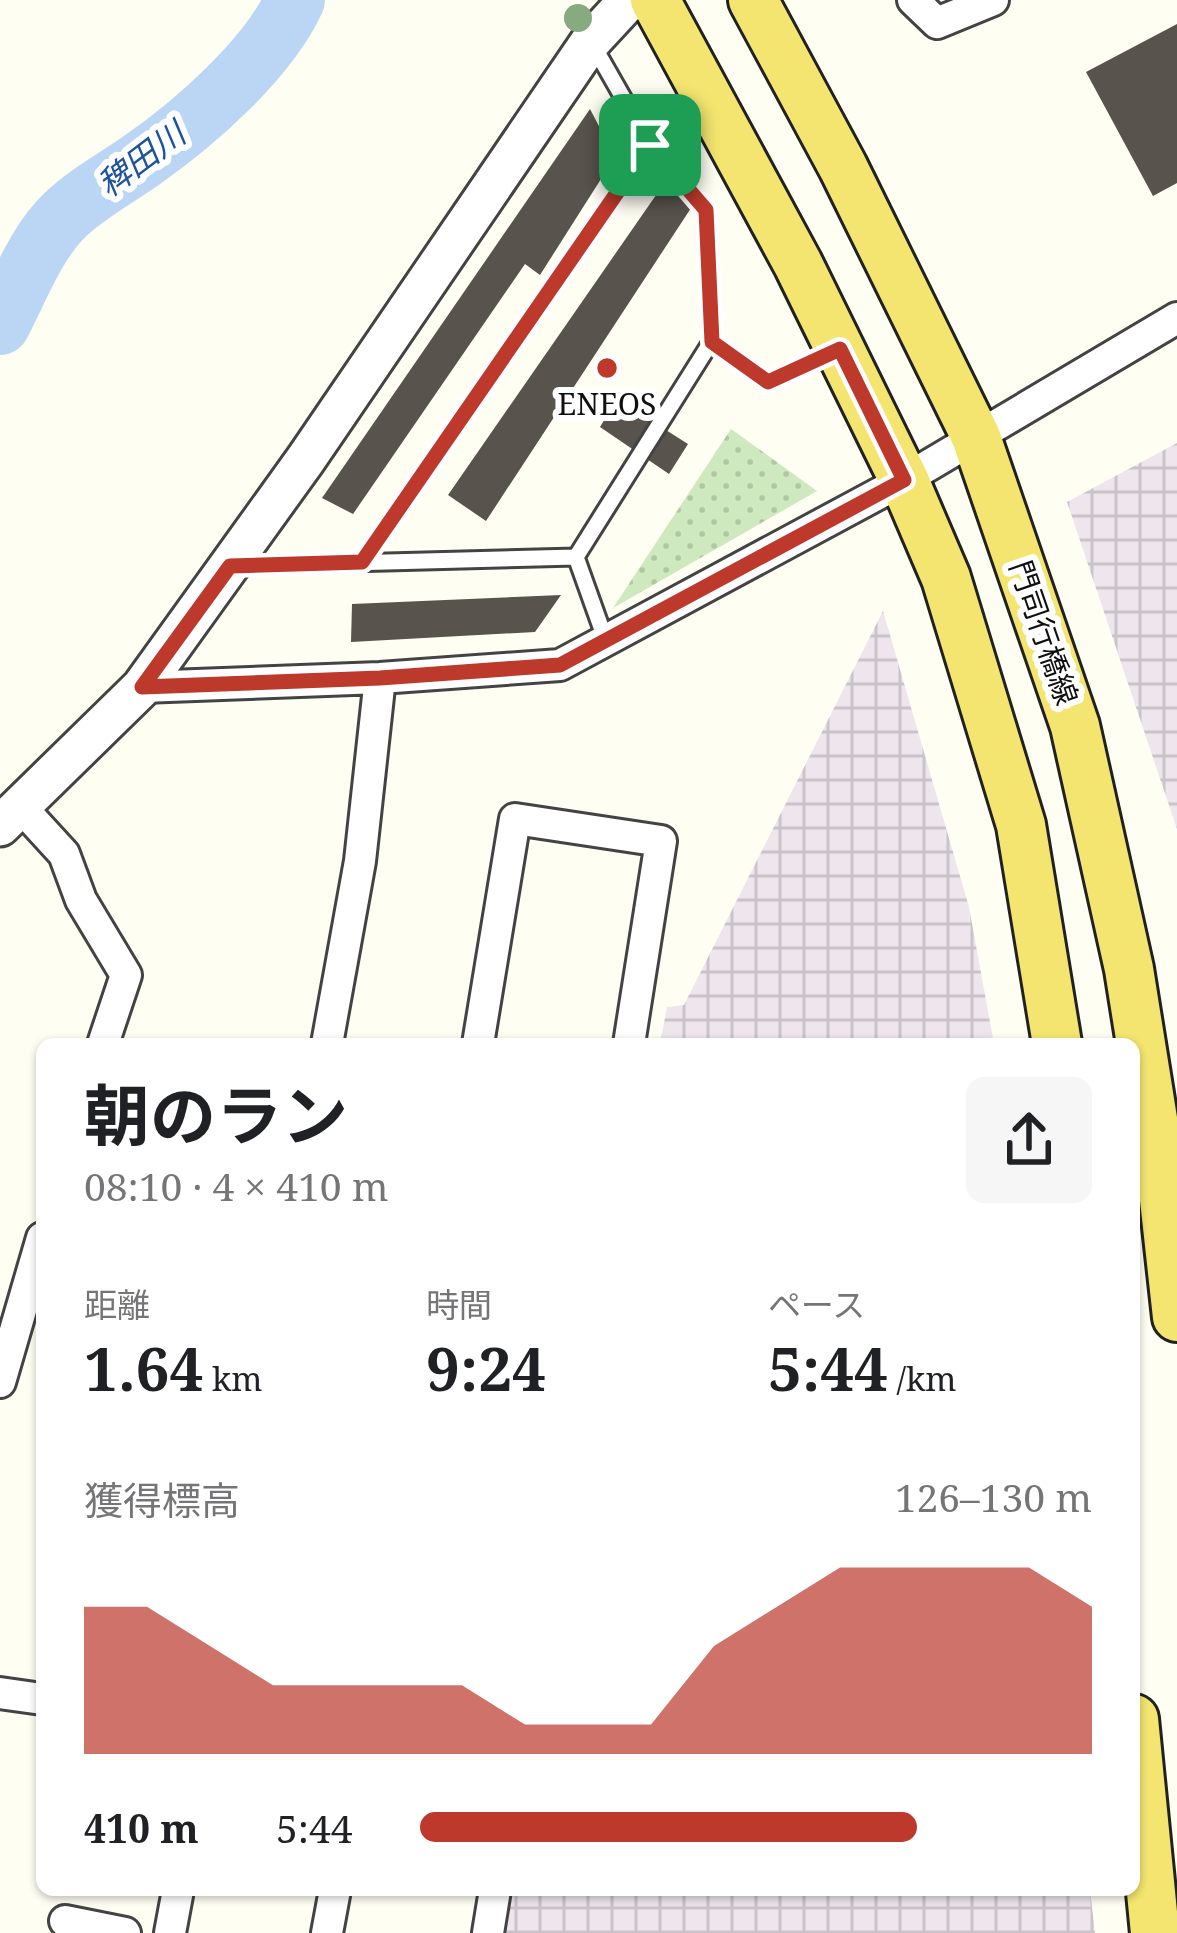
<!DOCTYPE html>
<html lang="ja">
<head>
<meta charset="utf-8">
<style>
  body { margin:0; font-family:"Noto Serif","Noto Sans JP",serif; background:#f6f6f6; color:#202124; height:100vh; display:flex; flex-direction:column; font-size:45px; white-space:nowrap }
  * { box-sizing:border-box; margin:0 }
  p { font-size:39px; color:#757577 }
  .icon { flex:none; width:66px; height:66px; fill:none; stroke:currentColor; stroke-width:2; stroke-linecap:round; stroke-linejoin:round }
  .map { position:relative; flex:1; overflow:hidden }
  .panel { position:absolute; left:36px; top:1038px; width:1104px; height:858px; display:flex; flex-direction:column; background:#fff; border-radius:18px; box-shadow:0 3px 9px #0004 }
  .panel>* { flex:none }
  .pin { position:absolute; display:grid; place-items:center; width:102px; height:102px; color:#fff; margin:-51px; border-radius:24px; box-shadow:0 6px 18px #0006 }
  .round { display:grid; place-items:center; flex:none; width:126px; height:126px; border-radius:18px; background:#f6f6f6 }
  .summary { display:flex; align-items:center; justify-content:space-between; height:204px; padding:0 48px }
  h1 { font-size:66px; font-weight:700; line-height:90px }
  .figures { display:grid; grid-template-columns:repeat(3,1fr); gap:18px; height:204px; padding:12px 48px }
  .figures div { display:grid; align-content:center }
  .figures b { font-size:60px; font-weight:700 }
  .figures small { font-size:33px; font-weight:400 }
  .figures p { font-size:33px }
  .chart { height:336px; padding:24px 48px }
  .chart p { display:flex; justify-content:space-between }
  .chart svg { width:100%; height:216px; margin-top:12px; fill:#bc392c; opacity:.7 }
  ul { padding:0 48px; list-style:none; font-size:39px }
  li { display:grid; grid-template-columns:192px 144px 1fr; align-items:center; height:90px }
  li i { height:30px; border-radius:15px; background:#bc392c }
  .map>svg:first-child { display:block }
</style>
</head>
<body>
<div class="map">
<svg width="1177" height="1933" viewBox="0 0 1177 1933">
  <defs>
    <pattern id="industrial-grid" width="8" height="8" patternUnits="userSpaceOnUse" patternTransform="scale(3)"><rect width="8" height="8" fill="#eee5ed"/><path d="M0 4h8M4 0v8" fill="none" stroke="#cbc3ca"/></pattern>
    <pattern id="garden-dots" width="8" height="8" patternUnits="userSpaceOnUse" patternTransform="scale(3)"><rect width="8" height="8" fill="#cee9bd"/><path d="M2 2h.1M6 6h.1" fill="none" stroke="#b0c7a1" stroke-width="1.8" stroke-linecap="round"/></pattern>
  </defs>
  <rect width="100%" height="100%" fill="#fefef3"/>
  <path fill="url(#industrial-grid)" d="M 1177,443 L 1177,829 L 1067,502 Z
    M 883,611 L 969,907 L 994,1044 L 660,1044 L 667,1007 L 684,1005 Z
    M 511,1890 L 1090,1890 L 1095,1933 L 503,1933 Z"/>
  <path fill="url(#garden-dots)" d="M 731,429 L 817,491 L 613,608 Z"/>
  <g fill="none" stroke-linecap="round" stroke-linejoin="round">
    <path stroke="#bad6f4" stroke-width="60" d="M 0,325 C 19,289 36,242 66,214 C 88,193 118,177 142,160 C 195,123 268,59 295,0"/>
  </g>
  <path fill="#58534c" d="M 1177,24 L 1177,183 L 1153,196 L 1086,72 Z
    M 590,109 L 615,157 L 540,275 L 525,264 L 353,514 L 322,498 Z
    M 663,185 L 693,205 L 486,521 L 448,495 Z
    M 617,399 L 688,444 L 669,474 L 600,427 Z
    M 561,595 L 535,632 L 351,642 L 352,604 Z"/>
  <g fill="none" stroke-linecap="round" stroke-linejoin="round">
    <g stroke="#434343" stroke-width="21">
      <path id="service" d="M 593,45 L 650,145 L 706,210 L 711,342
        M 576,557 L 606,641
        M 362,563 L 650,145 L 705,110
        M 233,566 L 576,557 L 711,342 L 768,382 L 832,352"/>
    </g>
    <g stroke="#434343" stroke-width="36">
      <path id="minor" d="M 913,0 L 937,23 L 993,0
        M 142,687 L 380,678 L 560,665 L 904,480 L 1177,318
        M 20,806 L 64,854 L 81,900 L 126,975 L 103,1044
        M 327,1044 L 360,861 L 380,678
        M 478,1044 L 515,819 L 661,841 L 629,1044
        M 0,1382 L 42,1238
        M 0,1693 L 42,1699
        M 65,1921 L 125,1933
        M 170,1933 L 178,1890
        M 327,1933 L 335,1890
        M 488,1933 L 495,1890"/>
    </g>
    <g stroke="#434343" stroke-width="45">
      <path id="tertiary" d="M 0,826 L 142,687 L 306,459 L 591,41 L 629,0"/>
    </g>
    <g stroke="#212121" stroke-width="54">
      <path id="primary" d="M 655,0 L 798,264 L 904,480 L 946,578 L 1021,825 L 1057,1044
        M 753,0 L 843,167 L 976,437 L 1075,726 L 1129,969 L 1160,1163 L 1177,1317
        M 1134,1719 L 1155,1933"/>
    </g>
    <use href="#service" stroke="#fff" stroke-width="15"/>
    <use href="#minor" stroke="#fff" stroke-width="30"/>
    <use href="#tertiary" stroke="#fff" stroke-width="39"/>
    <use href="#primary" stroke="#f3e56f" stroke-width="48"/>
  </g>
  <circle fill="#87aa80" cx="578" cy="18" r="14"/>
  <g fill="none" stroke-linecap="round" stroke-linejoin="round">
    <g stroke="#fff" stroke-width="24">
      <path id="route" d="M 650,145 L 706,210 L 712,342 L 768,382 L 840,349 L 904,480 L 560,665 L 380,678 L 142,687 L 230,566 L 362,562 Z"/>
    </g>
    <use href="#route" stroke="#bc392c" stroke-width="15"/>
  </g>
  <circle fill="#bc392c" stroke="#fff" stroke-width="4.5" cx="607" cy="368" r="12"/>
  <g text-anchor="middle" stroke-width="12" stroke-linejoin="round" paint-order="stroke">
    <g font-size="30" fill="#101010" stroke="#fff">
      <text x="607" y="415">ENEOS</text>
    </g>
    <g font-size="30" fill="#101010" stroke="#fff">
      <text transform="translate(1043 633) rotate(71)" y="10">門司行橋線</text>
    </g>
    <g font-size="33" font-style="italic" fill="#1d539e" stroke="#fff">
      <text transform="translate(141 159) rotate(-37)" y="12">稗田川</text>
    </g>
  </g>
</svg>
<div class="pin" style="left:650px;top:145px;background:#1e9e55"><svg class="icon" aria-label="arrive" viewBox="0 0 24 24"><path d="M6 21V4h12l-3 4 3 4H6"/></svg></div>
<section class="panel">
<div class="summary"><div><h1>朝のラン</h1><p>08:10 · 4 × 410 m</p></div><a class="round"><svg class="icon" aria-label="share" viewBox="0 0 24 24"><path d="M12 15V3M7 8l5-5 5 5M5 13v7h14v-7"/></svg></a></div>
<div class="figures">
<div><p>距離</p><b>1.64<small> km</small></b></div>
<div><p>時間</p><b>9:24</b></div>
<div><p>ペース</p><b>5:44<small> /km</small></b></div>
</div>
<div class="chart"><p><span>獲得標高</span>126–130 m</p>
<svg viewBox="0 0 160 44" preserveAspectRatio="none"><path d="M0 44V14L10 14L20 22L30 30L40 30L50 30L60 30L70 38L80 38L90 38L100 22L110 14L120 6L130 6L140 6L150 6L160 14V44z"/></svg>
</div>
<ul>
<li><b>410 m</b>5:44<i style="width:74%"></i></li>
</ul>
</section>
</div>
</body>
</html>
